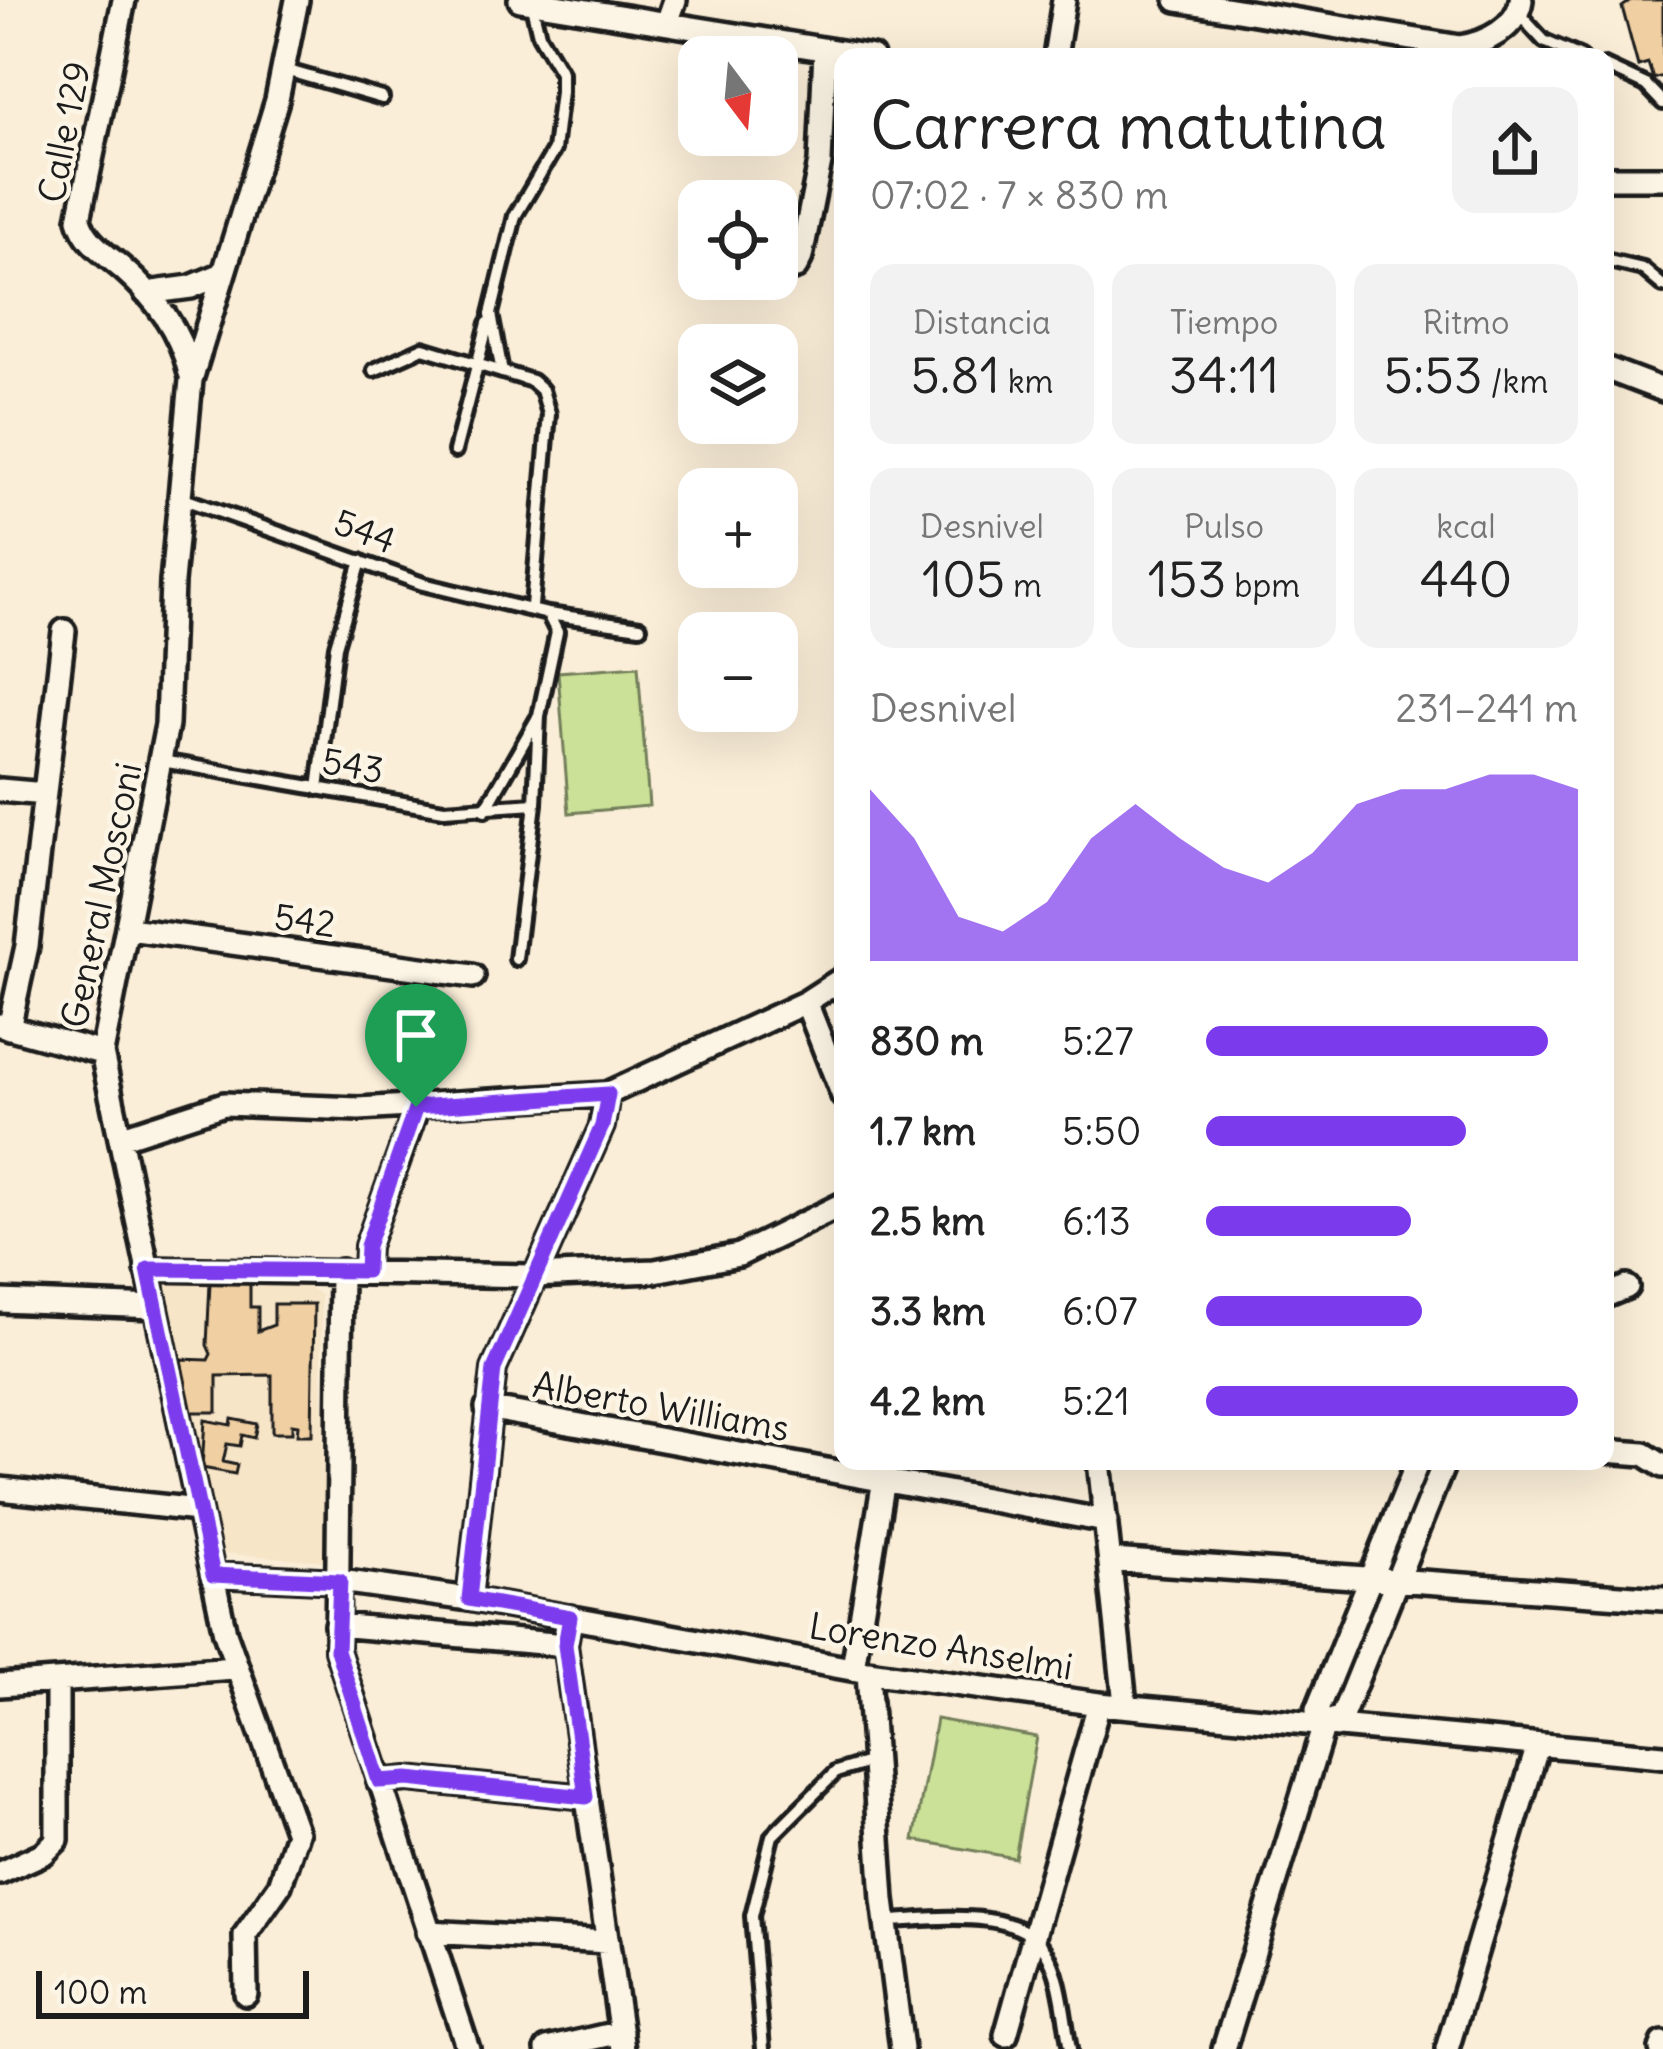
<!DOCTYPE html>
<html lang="es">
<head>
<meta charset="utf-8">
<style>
  body { margin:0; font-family:Delius,sans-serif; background:#f2f2f2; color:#222; height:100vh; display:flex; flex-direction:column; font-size:45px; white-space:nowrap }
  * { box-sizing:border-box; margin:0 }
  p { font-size:39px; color:#767676 }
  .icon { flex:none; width:66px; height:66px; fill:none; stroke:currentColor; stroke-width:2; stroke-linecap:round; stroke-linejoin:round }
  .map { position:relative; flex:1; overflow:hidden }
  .side { position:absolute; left:834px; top:48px; width:780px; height:1422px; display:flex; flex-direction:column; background:#fff; border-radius:24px; box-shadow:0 12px 48px #0002 }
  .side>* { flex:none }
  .needle { width:78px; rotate:164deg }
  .buttons { position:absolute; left:678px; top:36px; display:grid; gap:24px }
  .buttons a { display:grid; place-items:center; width:120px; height:120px; border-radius:24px; background:#fff; box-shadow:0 12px 48px #0002; font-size:60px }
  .scale { position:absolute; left:36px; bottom:30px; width:273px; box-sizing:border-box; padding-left:12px; border:6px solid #1c1c1c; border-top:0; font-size:33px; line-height:42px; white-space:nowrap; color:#1c1c1c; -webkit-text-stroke:9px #fcf5e5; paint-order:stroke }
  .pin { position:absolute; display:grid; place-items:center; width:102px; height:102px; color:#fff; margin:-123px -51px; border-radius:50% 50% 50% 0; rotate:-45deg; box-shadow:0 0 12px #0007 }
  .pin .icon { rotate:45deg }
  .round { display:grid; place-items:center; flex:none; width:126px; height:126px; border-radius:24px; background:#f2f2f2 }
  .headline { display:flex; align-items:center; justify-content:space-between; height:204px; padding:0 36px }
  h1 { font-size:66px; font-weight:600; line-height:90px }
  .metrics { display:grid; grid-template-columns:repeat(3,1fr); gap:18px; height:204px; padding:12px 36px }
  .metrics div { display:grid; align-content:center; border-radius:24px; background:#f2f2f2; text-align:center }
  .metrics b { font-size:51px; font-weight:600 }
  .metrics small { font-size:33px; font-weight:400 }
  .metrics p { font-size:33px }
  .chart { height:336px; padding:24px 36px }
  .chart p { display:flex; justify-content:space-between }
  .chart svg { width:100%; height:216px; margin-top:12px; fill:#7c3aed; opacity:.7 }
  ul { padding:0 36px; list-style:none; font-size:39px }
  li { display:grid; grid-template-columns:192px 144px 1fr; align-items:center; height:90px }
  li i { height:30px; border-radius:15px; background:#7c3aed }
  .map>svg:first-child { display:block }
</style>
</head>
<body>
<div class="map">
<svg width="1663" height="2049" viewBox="0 0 1663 2049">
  <rect width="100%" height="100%" fill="#faeed8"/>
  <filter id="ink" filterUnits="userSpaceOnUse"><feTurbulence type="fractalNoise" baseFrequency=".00833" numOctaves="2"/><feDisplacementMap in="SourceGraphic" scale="24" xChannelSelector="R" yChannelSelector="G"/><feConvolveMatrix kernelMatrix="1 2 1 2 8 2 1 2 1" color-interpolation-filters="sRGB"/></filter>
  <g filter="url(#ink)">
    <path fill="#f7e5c8" d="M 182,1279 L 302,1282 L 321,1295 L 326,1561 L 216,1553 L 159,1286 Z"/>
    <path fill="#cae197" stroke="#737e5a" stroke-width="3" d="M 638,666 L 649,806 L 569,813 L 558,672 Z
      M 936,1719 L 1037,1737 L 1015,1858 L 914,1840 Z"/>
    <path fill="#f0d0a2" stroke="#1c1c1c" stroke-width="3" d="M 1632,0 L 1663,0 L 1663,76 L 1653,79 L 1648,63 L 1638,66 L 1622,7 Z
      M 250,1282 L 250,1307 L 258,1307 L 258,1331 L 274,1325 L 274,1304 L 314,1304 L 312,1435 L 297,1435 L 298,1425 L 292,1424 L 292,1433 L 272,1433 L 272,1375 L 217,1376 L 217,1412 L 189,1412 L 181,1359 L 208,1360 L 211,1354 L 207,1345 L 210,1283 Z
      M 232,1419 L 257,1424 L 254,1438 L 242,1435 L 240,1446 L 227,1444 L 223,1462 L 237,1465 L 235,1474 L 202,1468 L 205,1420 L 231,1425 Z"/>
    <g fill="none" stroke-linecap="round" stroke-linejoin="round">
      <g stroke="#1c1c1c" stroke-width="20">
        <path id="service" d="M 1518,13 L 1544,41 L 1581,57
          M 1605,66 L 1646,85 L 1663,103
          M 285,70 L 382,98
          M 1605,260 L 1643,269 L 1663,286
          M 374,370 L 423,348 L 532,381 L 542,390 L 549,414 L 532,606
          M 502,372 L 491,314 L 515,216 L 554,150 L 561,92 L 561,72 L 539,35 L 531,2
          M 455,451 L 488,323
          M 181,498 L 423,584 L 548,614 L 640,627
          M 162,761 L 444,810 L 535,804
          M 318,789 L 336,646 L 361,561
          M 485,810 L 537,719
          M 516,959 L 535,804 L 539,716 L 557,632 L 548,614
          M 886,1921 C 931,1920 1015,1905 1045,1950 C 1062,1976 1064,2019 1070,2049
          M 763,2049 L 752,1916 L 772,1836 L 836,1772 L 875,1760"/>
      </g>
      <g stroke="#1c1c1c" stroke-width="30">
        <path id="minor" d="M 124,0 L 79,219 C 85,242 106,254 123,269 C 156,298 180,330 190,373
          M 520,0 L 872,57
          M 1177,0 L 1460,47 C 1486,43 1517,28 1521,0
          M 667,23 L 675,0
          M 1055,57 L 1064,0
          M 1605,178 L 1663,178
          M 696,246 L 699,257
          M 777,273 L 796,267 L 801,257 L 820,162 L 825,50
          M 146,293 L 191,287 L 220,275
          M 1605,368 L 1663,390
          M 0,790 L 45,794
          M 129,929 L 473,976
          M 806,1002 L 843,1096
          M 0,1025 L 102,1053
          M 9,1028 L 27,946 L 64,631
          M 123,1137 L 224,1104 L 359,1109 L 607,1094 L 806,1002 L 843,978
          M 147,1269 L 531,1276 L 655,1271 L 739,1255 L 843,1204
          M 341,1271 L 337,1650 L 468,2049
          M 366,1271 L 367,1246 L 417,1107
          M 1605,1296 L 1627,1287
          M 0,1301 L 156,1307
          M 487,1408 L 1106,1521
          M 1605,1451 L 1644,1454 L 1663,1466
          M 1099,1461 L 1125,1704
          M 0,1489 L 198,1510
          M 1112,1560 L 1663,1599
          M 213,1575 L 340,1581 L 469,1599 L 868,1672 L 1099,1704 L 1663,1756
          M 469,1599 L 494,1369 L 602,1126 L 607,1094
          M 570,1617 L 565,1645 L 623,2049
          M 336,1625 L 565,1645
          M 853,1668 L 887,1461
          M 868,1672 L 883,1900 L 902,2049
          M 0,1685 L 234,1668
          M 1325,1724 L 1342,1716 L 1445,1461
          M 1324,1725 L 1317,1710 L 1418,1461
          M 379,1782 L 408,1779 L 586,1797
          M 0,1873 L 44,1853 L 57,1840 L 57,1683
          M 428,1932 L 608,1942
          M 246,1994 L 245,1935 L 280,1885 L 297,1833 L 225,1633 L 102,1053 L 167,725 L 172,582 L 191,380 L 277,100 L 297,0
          M 1006,2035 L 1099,1704
          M 547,2049 L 621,2032
          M 1224,2049 L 1324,1725
          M 1447,2049 L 1538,1745
          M 1661,2049 L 1663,2043"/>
      </g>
      <use href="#service" stroke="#fcf5e5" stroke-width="10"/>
      <use href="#minor" stroke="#fcf5e5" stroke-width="21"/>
    </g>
  </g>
  <g fill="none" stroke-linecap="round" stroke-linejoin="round" filter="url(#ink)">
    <g stroke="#fff" stroke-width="24">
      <path id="route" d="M 608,1094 L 602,1126 L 494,1369 L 469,1599 L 570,1617 L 565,1645 L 586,1797 L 408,1779 L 379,1781 L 337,1650 L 340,1581 L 213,1575 L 148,1269 L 366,1271 L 367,1246 L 416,1107 Z"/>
    </g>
    <use href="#route" stroke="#7c3aed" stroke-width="15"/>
  </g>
  <g text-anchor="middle" stroke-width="9" stroke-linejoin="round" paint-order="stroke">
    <g font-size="36" fill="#1c1c1c" stroke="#fcf5e5">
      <text transform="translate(64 132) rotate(-79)" y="13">Calle 129</text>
      <text transform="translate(365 531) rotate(21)" y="13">544</text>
      <text transform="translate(353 765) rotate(10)" y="13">543</text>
      <text transform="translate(101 895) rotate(-78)" y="13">General Mosconi</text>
      <text transform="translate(305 920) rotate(8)" y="13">542</text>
      <text transform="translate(661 1406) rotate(10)" y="13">Alberto Williams</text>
      <text transform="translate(941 1646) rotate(9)" y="13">Lorenzo Anselmi</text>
    </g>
  </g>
</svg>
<div class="buttons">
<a><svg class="needle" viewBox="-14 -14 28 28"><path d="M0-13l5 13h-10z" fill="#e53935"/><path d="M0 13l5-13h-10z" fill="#767676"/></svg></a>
<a><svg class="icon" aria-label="locate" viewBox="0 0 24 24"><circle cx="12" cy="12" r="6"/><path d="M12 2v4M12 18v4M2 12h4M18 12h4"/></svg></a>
<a><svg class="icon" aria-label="layers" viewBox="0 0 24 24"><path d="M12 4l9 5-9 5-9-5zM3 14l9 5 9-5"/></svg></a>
<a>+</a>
<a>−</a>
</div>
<div class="scale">100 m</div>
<div class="pin" style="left:416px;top:1107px;background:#1e9e55"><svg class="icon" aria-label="arrive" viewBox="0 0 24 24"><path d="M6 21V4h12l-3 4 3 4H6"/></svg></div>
<section class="side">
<div class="headline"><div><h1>Carrera matutina</h1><p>07:02 · 7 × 830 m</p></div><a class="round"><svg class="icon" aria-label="share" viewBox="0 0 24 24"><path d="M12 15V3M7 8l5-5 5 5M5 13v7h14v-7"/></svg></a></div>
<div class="metrics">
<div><p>Distancia</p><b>5.81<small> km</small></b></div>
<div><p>Tiempo</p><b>34:11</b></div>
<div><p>Ritmo</p><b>5:53<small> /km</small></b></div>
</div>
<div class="metrics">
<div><p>Desnivel</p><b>105<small> m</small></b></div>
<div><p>Pulso</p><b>153<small> bpm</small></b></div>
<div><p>kcal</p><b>440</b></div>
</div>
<div class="chart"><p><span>Desnivel</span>231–241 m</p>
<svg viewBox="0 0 160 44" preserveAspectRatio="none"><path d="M0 44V9L10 19L20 35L30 38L40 32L50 19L60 12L70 19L80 25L90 28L100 22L110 12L120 9L130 9L140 6L150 6L160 9V44z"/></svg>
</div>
<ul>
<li><b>830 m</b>5:27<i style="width:92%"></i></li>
<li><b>1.7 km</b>5:50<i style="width:70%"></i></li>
<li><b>2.5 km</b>6:13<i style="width:55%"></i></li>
<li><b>3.3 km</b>6:07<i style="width:58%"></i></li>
<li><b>4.2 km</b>5:21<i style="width:100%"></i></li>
</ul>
</section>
</div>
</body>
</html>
